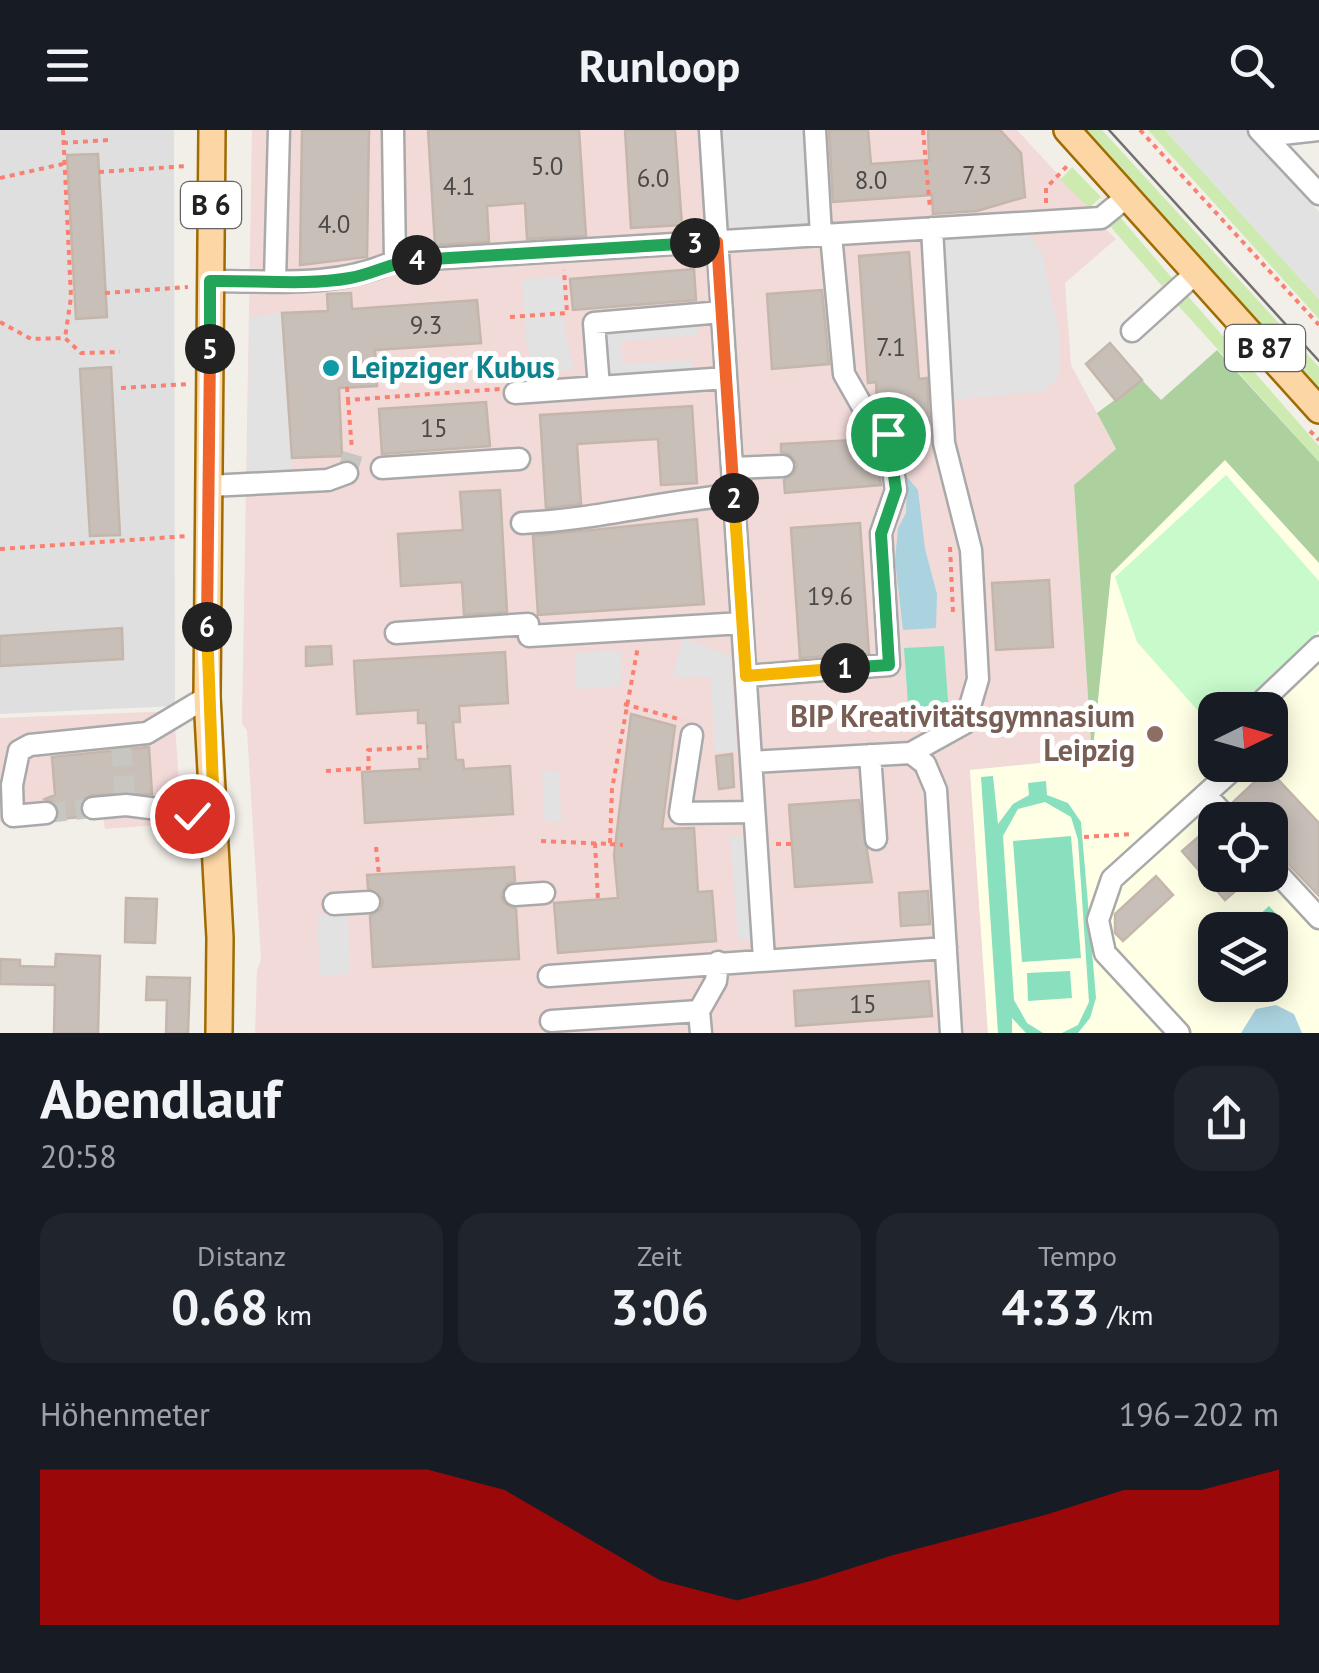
<!DOCTYPE html>
<html lang="de">
<head>
<meta charset="utf-8">
<style>
  body { margin:0; font-family:"PT Sans",sans-serif; background:#20242c; color:#f1f3f6; height:100vh; display:flex; flex-direction:column; font-size:38px; white-space:nowrap }
  * { box-sizing:border-box; margin:0 }
  p { font-size:32px; color:#9ea1a6 }
  .icon { flex:none; width:55px; height:55px; fill:none; stroke:currentColor; stroke-width:2; stroke-linecap:round; stroke-linejoin:round }
  .map { position:relative; height:903px; overflow:hidden }
  .drawer { display:flex; flex-direction:column; background:#171b24; flex:1 }
  .drawer>* { flex:none }
  .needle { width:65px; rotate:85deg }
  .tools { position:absolute; left:1198px; top:562px; display:grid; gap:20px }
  .tools a { display:grid; place-items:center; width:90px; height:90px; border-radius:20px; background:#171b24; box-shadow:0 5px 25px #0003; font-size:50px }
  .pin { position:absolute; display:grid; place-items:center; width:85px; height:85px; color:#fff; margin:-42px; border:5px solid #fff; border-radius:50%; box-shadow:0 2px 10px #0007 }
  .km { position:absolute; width:50px; height:50px; margin:-25px; border-radius:50%; background:#222; color:#fff; font-size:28px; line-height:50px; text-align:center }
  .round { display:grid; place-items:center; flex:none; width:105px; height:105px; border-radius:30px; background:#20242c }
  .headline { display:flex; align-items:center; justify-content:space-between; height:170px; padding:0 40px }
  h1 { font-size:55px; font-weight:800; line-height:75px }
  .figures { display:grid; grid-template-columns:repeat(3,1fr); gap:15px; height:170px; padding:10px 40px }
  .figures div { display:grid; align-content:center; border-radius:25px; background:#20242c; text-align:center }
  .figures b { font-size:50px; font-weight:800 }
  .figures small { font-size:28px; font-weight:400 }
  .figures p { font-size:28px }
  .chart { height:280px; padding:20px 40px }
  .chart p { display:flex; justify-content:space-between }
  .chart svg { width:100%; height:180px; margin-top:10px; fill:#d40000; opacity:.7 }
  header { display:flex; justify-content:space-between; align-items:center; height:130px; padding:0 40px; background:#171b24; font-size:45px; font-weight:800 }
  .map>svg:first-child { display:block }
</style>
</head>
<body>
<header><svg class="icon" aria-label="menu" viewBox="0 0 24 24"><path d="M4 6h16M4 12h16M4 18h16"/></svg>Runloop<svg class="icon" aria-label="search" viewBox="0 0 24 24"><circle cx="10" cy="10" r="6"/><path d="M15 15l6 6"/></svg></header>
<div class="map">
<svg width="1319" height="903" viewBox="0 0 1319 903">
  <rect width="100%" height="100%" fill="#f2efe9"/>
  <path fill="#e0dfdf" d="M 0,0 L 174,0 L 175,576 L 0,584 Z"/>
  <path fill="#f2dad9" d="M 252,0 L 1017,0 L 1089,78 L 1057,81 L 1059,103 L 1105,98 L 1116,109 L 1065,153 L 1071,235 L 1116,319 L 1074,355 L 1092,628 L 970,640 L 988,903 L 255,903 L 257,840 L 261,829 L 247,601 L 242,593 Z
    M 174,581 L 182,693 L 105,699 L 103,686 L 0,692 L 0,588 Z"/>
  <path fill="#ffffe5" fill-rule="evenodd" d="M 1225,330 L 1319,433 L 1319,903 L 988,903 L 970,640 L 1092,628 L 1110,444 ZM 1215,580 L 1270,580 L 1270,635 L 1215,635 ZM 1215,690 L 1270,690 L 1270,745 L 1215,745 ZM 1215,800 L 1270,800 L 1270,855 L 1215,855 Z"/>
  <path fill="#cdebb0" d="M 1082,0 L 1102,0 L 1319,237 L 1319,259 Z
    M 1148,0 L 1165,0 L 1319,169 L 1319,189 Z
    M 1072,37 L 1101,67 L 1089,78 L 1060,50 Z
    M 1119,86 L 1172,148 L 1162,156 L 1109,95 Z
    M 1187,165 L 1319,316 L 1319,332 L 1176,173 Z"/>
  <path fill="#add19e" d="M 1217,220 L 1319,332 L 1319,433 L 1225,330 L 1111,444 L 1092,628 L 1074,355 L 1116,319 L 1097,283 L 1142,250 L 1161,270 Z"/>
  <path fill="#c8facc" d="M 1226,345 L 1319,451 L 1319,501 L 1235,580 L 1215,580 L 1215,600 L 1137,512 L 1115,447 Z"/>
  <path fill="#88e0be" d="M 944,516 L 949,584 L 909,587 L 904,518 Z
    M 993,646 L 998,694 L 1013,674 L 1029,665 L 1028,653 L 1046,651 L 1047,665 L 1068,673 L 1081,692 L 1096,868 L 1090,888 L 1078,903 L 1062,903 L 1078,895 L 1089,872 L 1078,710 L 1071,687 L 1045,672 L 1018,679 L 1003,706 L 1014,870 L 1027,893 L 1043,903 L 1026,903 L 1012,888 L 1012,903 L 998,903 L 981,647 Z
    M 1071,706 L 1081,828 L 1022,832 L 1013,711 Z
    M 1269,776 L 1288,797 L 1270,814 L 1270,800 L 1243,800 Z
    M 1070,841 L 1072,868 L 1028,871 L 1027,843 Z"/>
  <path fill="#e2e2e2" d="M 720,0 L 807,0 L 813,99 L 729,104 L 725,96 Z
    M 1165,0 L 1245,0 L 1319,82 L 1319,169 Z
    M 1029,104 L 1042,123 L 1059,202 L 1060,245 L 1046,261 L 950,270 L 939,108 Z
    M 562,146 L 566,207 L 574,240 L 533,242 L 526,211 L 522,149 Z
    M 282,183 L 292,343 L 247,346 L 250,188 Z
    M 698,194 L 698,205 L 621,211 L 623,234 L 692,230 L 693,244 L 609,249 L 606,200 Z
    M 683,508 L 730,526 L 737,621 L 715,622 L 711,547 L 672,548 Z
    M 622,521 L 621,556 L 576,559 L 575,523 Z
    M 542,642 L 559,642 L 561,691 L 545,692 Z
    M 745,706 L 752,809 L 738,810 L 730,707 Z
    M 348,783 L 350,844 L 320,846 L 317,785 Z"/>
  <path fill="#aad3df" d="M 907,347 L 918,360 L 925,419 L 937,464 L 936,498 L 903,500 L 895,430 L 898,398 L 906,383 Z
    M 1276,875 L 1294,884 L 1302,903 L 1241,903 L 1256,879 Z"/>
  <path fill="#c7bfb8" stroke="#c4b6ab" stroke-width="2.5" d="M 302,0 L 369,0 L 367,127 L 300,135 Z
    M 428,0 L 579,0 L 586,106 L 527,109 L 525,73 L 487,76 L 489,112 L 435,115 Z
    M 625,0 L 675,0 L 682,95 L 631,98 Z
    M 829,0 L 868,0 L 871,34 L 929,30 L 928,0 L 1000,0 L 1021,23 L 1025,67 L 977,81 L 933,84 L 932,65 L 833,72 Z
    M 98,24 L 107,187 L 76,189 L 67,25 Z
    M 909,122 L 919,249 L 927,248 L 929,296 L 900,298 L 877,273 L 876,252 L 868,253 L 859,126 Z
    M 694,139 L 696,170 L 573,180 L 570,149 Z
    M 822,160 L 829,234 L 772,239 L 767,164 Z
    M 351,163 L 352,179 L 477,170 L 481,213 L 375,220 L 377,256 L 339,258 L 342,326 L 292,328 L 282,183 L 328,181 L 327,164 Z
    M 1110,213 L 1142,250 L 1116,271 L 1086,234 Z
    M 111,237 L 120,405 L 90,406 L 80,239 Z
    M 486,272 L 490,316 L 382,324 L 379,279 Z
    M 692,276 L 697,353 L 661,355 L 658,309 L 577,314 L 581,374 L 546,378 L 540,285 Z
    M 873,309 L 881,355 L 785,363 L 784,350 L 795,343 L 797,334 L 790,324 L 781,322 L 781,314 Z
    M 500,360 L 507,482 L 464,485 L 462,452 L 401,456 L 398,404 L 463,400 L 460,362 Z
    M 697,389 L 704,474 L 538,485 L 533,406 Z
    M 860,393 L 869,523 L 800,528 L 791,398 Z
    M 1049,450 L 1053,517 L 996,520 L 992,453 Z
    M 122,498 L 123,529 L 0,536 L 0,506 Z
    M 331,516 L 332,534 L 306,536 L 306,517 Z
    M 505,522 L 508,573 L 459,576 L 460,592 L 453,592 L 456,630 L 463,630 L 464,639 L 510,636 L 513,684 L 365,693 L 362,642 L 420,639 L 419,629 L 428,629 L 426,593 L 418,593 L 418,580 L 357,584 L 354,531 Z
    M 631,584 L 675,596 L 662,699 L 694,698 L 698,762 L 712,761 L 716,811 L 558,823 L 554,773 L 618,768 L 614,725 Z
    M 149,617 L 152,664 L 91,665 L 80,673 L 82,687 L 58,689 L 57,674 L 45,669 L 55,665 L 52,627 Z
    M 732,624 L 734,657 L 719,659 L 716,626 Z
    M 1268,639 L 1319,693 L 1319,766 L 1270,715 L 1270,690 L 1246,690 L 1232,673 Z
    M 859,670 L 872,752 L 795,757 L 789,675 Z
    M 1204,702 L 1215,714 L 1215,745 L 1254,745 L 1225,770 L 1182,721 Z
    M 514,737 L 515,751 L 507,754 L 501,765 L 504,773 L 516,779 L 519,829 L 373,837 L 370,786 L 381,779 L 383,770 L 368,758 L 367,745 Z
    M 1156,746 L 1173,765 L 1123,811 L 1115,803 L 1115,784 Z
    M 928,761 L 930,794 L 901,796 L 899,763 Z
    M 126,768 L 157,769 L 155,813 L 125,812 Z
    M 56,824 L 100,826 L 98,903 L 54,903 L 55,855 L 0,854 L 1,829 L 20,830 L 20,836 L 55,837 Z
    M 147,847 L 190,848 L 188,903 L 166,903 L 167,870 L 146,870 Z
    M 929,851 L 932,886 L 796,896 L 794,861 Z"/>
  <g fill="none" stroke-linecap="round" stroke-linejoin="round">
    <path stroke="#c8c6c1" stroke-width="20" stroke-dasharray="20 10" stroke-linecap="butt" d="M 347,343 L 353,323
      M 121,616 L 125,666
      M 46,683 L 93,678"/>
    <g stroke="#a9a9a9" stroke-width="25">
      <path id="minor" d="M 393,0 L 395,131
        M 710,0 L 764,829
        M 815,0 L 821,105
        M 1259,0 L 1319,64
        M 1264,0 L 1265,6 L 1319,0
        M 275,150 L 279,0
        M 210,151 C 273,151 337,158 395,131 L 1101,88 L 1128,66
        M 1132,201 L 1197,142
        M 599,257 L 594,193 L 722,182
        M 515,263 L 726,248
        M 382,338 L 519,329
        M 732,338 L 783,336
        M 209,356 L 328,350 L 347,343
        M 522,393 C 595,390 662,371 733,365
        M 396,503 L 528,494
        M 529,506 L 742,493
        M 746,546 L 889,535 L 881,403 L 896,360 L 888,304 L 865,281 L 844,244 L 831,105
        M 1253,580 L 1319,517
        M 692,605 L 680,683 L 754,682
        M 911,623 L 965,593 L 978,549 L 971,420 L 944,313 L 932,98
        M 870,625 L 876,709
        M 751,632 L 911,623 L 925,634 L 936,660 L 951,903
        M 1206,665 L 1229,690
        M 93,678 L 126,675 L 214,686
        M 46,683 L 13,686 L 12,655 L 19,621 L 30,615 L 147,603 L 207,567
        M 1270,735 L 1319,788
        M 515,765 L 544,763
        M 334,774 L 369,772
        M 549,846 L 946,818
        M 699,881 L 701,903
        M 551,891 L 699,881 L 716,851 L 718,832
        M 1179,903 L 1105,823 L 1098,790 L 1112,749 L 1238,635"/>
    </g>
    <g stroke="#a06b00" stroke-width="30">
      <path id="major" d="M 212,0 L 207,567 L 220,808 L 219,903
        M 1067,0 L 1319,280"/>
    </g>
    <path stroke="#fa8072" stroke-width="4" stroke-dasharray="5 5" stroke-linecap="butt" d="M 63,0 L 71,167 L 65,208
      M 923,0 L 930,79
      M 1140,0 L 1319,195
      M 63,13 L 109,10
      M 99,42 L 188,36
      M 0,48 L 63,34
      M 1046,73 L 1046,58 L 1070,33
      M 105,163 L 188,157
      M 510,187 L 567,183 L 564,140
      M 0,192 L 31,209 L 65,208 L 81,223 L 120,222
      M 347,257 L 348,270 L 500,259
      M 121,258 L 189,254
      M 348,270 L 352,320
      M 1310,301 L 1319,310
      M 950,417 L 953,483
      M 0,419 L 188,406
      M 624,574 L 682,590
      M 326,641 L 369,638 L 368,620 L 428,617
      M 1084,707 L 1131,704
      M 541,711 L 610,714 L 612,659 L 638,516
      M 595,713 L 598,770
      M 610,714 L 623,715
      M 776,714 L 792,714
      M 376,717 L 379,745"/>
    <use href="#minor" stroke="#fff" stroke-width="20"/>
    <use href="#major" stroke="#fcd6a4" stroke-width="25"/>
    <path stroke="#707070" stroke-width="2.5" d="M 1109,0 L 1319,231"/>
  </g>
  <g fill="none" stroke-linecap="round" stroke-linejoin="round">
    <g stroke="#fff" stroke-width="20">
      <path id="split-1" d="M 845,538 L 889,535 L 881,404 L 896,360 L 888,304"/>
    </g>
    <g stroke="#fff" stroke-width="20">
      <path id="split-2" d="M 734,368 L 746,546 L 845,538"/>
    </g>
    <g stroke="#fff" stroke-width="20">
      <path id="split-3" d="M 695,113 L 717,112 L 734,368"/>
    </g>
    <g stroke="#fff" stroke-width="20">
      <path id="split-4" d="M 417,130 L 695,113"/>
    </g>
    <g stroke="#fff" stroke-width="20">
      <path id="split-5" d="M 210,219 L 210,151 C 255,150 305,156 350,148 C 374,144 392,132 417,130"/>
    </g>
    <g stroke="#fff" stroke-width="20">
      <path id="split-6" d="M 207,497 L 210,219"/>
    </g>
    <g stroke="#fff" stroke-width="20">
      <path id="split-7" d="M 192,686 L 214,686 L 207,497"/>
    </g>
    <use href="#split-1" stroke="#22a559" stroke-width="12"/>
    <use href="#split-2" stroke="#f5b400" stroke-width="12"/>
    <use href="#split-3" stroke="#f0652b" stroke-width="12"/>
    <use href="#split-4" stroke="#22a559" stroke-width="12"/>
    <use href="#split-5" stroke="#22a559" stroke-width="12"/>
    <use href="#split-6" stroke="#f0652b" stroke-width="12"/>
    <use href="#split-7" stroke="#f5b400" stroke-width="12"/>
  </g>
  <circle fill="#0f9aa8" stroke="#fff" stroke-width="4" cx="331" cy="238" r="10"/>
  <circle fill="#8d6e63" stroke="#fff" stroke-width="4" cx="1155" cy="604" r="10"/>
  <g text-anchor="middle" stroke-width="10" stroke-linejoin="round" paint-order="stroke">
    <g font-size="25" fill="#4b4948">
      <text x="547" y="45">5.0</text>
      <text x="977" y="54">7.3</text>
      <text x="653" y="57">6.0</text>
      <text x="871" y="59">8.0</text>
      <text x="459" y="65">4.1</text>
      <text x="334" y="103">4.0</text>
      <text x="426" y="204">9.3</text>
      <text x="891" y="226">7.1</text>
      <text x="434" y="307">15</text>
      <text x="830" y="475">19.6</text>
      <text x="863" y="883">15</text>
    </g>
    <g fill="#fff" stroke="#646464" stroke-width="2.5">
      <rect x="181" y="52" width="60" height="46" rx="8"/>
      <rect x="1225" y="195" width="80" height="46" rx="8"/>
    </g>
    <g font-size="28" font-weight="bold" fill="#222">
      <text x="211" y="85">B 6</text>
      <text x="1265" y="228">B 87</text>
    </g>
    <g font-size="30" font-weight="bold" fill="#0d838f" stroke="#fff" text-anchor="start">
      <text x="351" y="248">Leipziger Kubus</text>
    </g>
    <g font-size="30" font-weight="bold" fill="#785e54" stroke="#fff" text-anchor="end">
      <text x="1135" y="597">BIP Kreativitätsgymnasium<tspan x="1135" dy="34">Leipzig</tspan></text>
    </g>
  </g>
</svg>
<div class="tools">
<a><svg class="needle" viewBox="-14 -14 28 28"><path d="M0-13l5 13h-10z" fill="#e53935"/><path d="M0 13l5-13h-10z" fill="#9ea1a6"/></svg></a>
<a><svg class="icon" aria-label="locate" viewBox="0 0 24 24"><circle cx="12" cy="12" r="6"/><path d="M12 2v4M12 18v4M2 12h4M18 12h4"/></svg></a>
<a><svg class="icon" aria-label="layers" viewBox="0 0 24 24"><path d="M12 4l9 5-9 5-9-5zM3 14l9 5 9-5"/></svg></a>
</div>
<div class="pin" style="left:888px;top:304px;background:#1e9e55"><svg class="icon" aria-label="arrive" viewBox="0 0 24 24"><path d="M6 21V4h12l-3 4 3 4H6"/></svg></div>
<div class="pin" style="left:192px;top:686px;background:#d93025"><svg class="icon" aria-label="check" viewBox="0 0 24 24"><path d="M5 12l5 5 9-10"/></svg></div>
<b class="km" style="left:845px;top:538px">1</b>
<b class="km" style="left:734px;top:368px">2</b>
<b class="km" style="left:695px;top:113px">3</b>
<b class="km" style="left:417px;top:130px">4</b>
<b class="km" style="left:210px;top:219px">5</b>
<b class="km" style="left:207px;top:497px">6</b>
</div>
<section class="drawer">
<div class="headline"><div><h1>Abendlauf</h1><p>20:58</p></div><a class="round"><svg class="icon" aria-label="share" viewBox="0 0 24 24"><path d="M12 15V3M7 8l5-5 5 5M5 13v7h14v-7"/></svg></a></div>
<div class="figures">
<div><p>Distanz</p><b>0.68<small> km</small></b></div>
<div><p>Zeit</p><b>3:06</b></div>
<div><p>Tempo</p><b>4:33<small> /km</small></b></div>
</div>
<div class="chart"><p><span>Höhenmeter</span>196–202 m</p>
<svg viewBox="0 0 160 44" preserveAspectRatio="none"><path d="M0 44V6L10 6L20 6L30 6L40 6L50 6L60 11L70 22L80 33L90 38L100 33L110 27L120 22L130 17L140 11L150 11L160 6V44z"/></svg>
</div>
</section>
</body>
</html>
